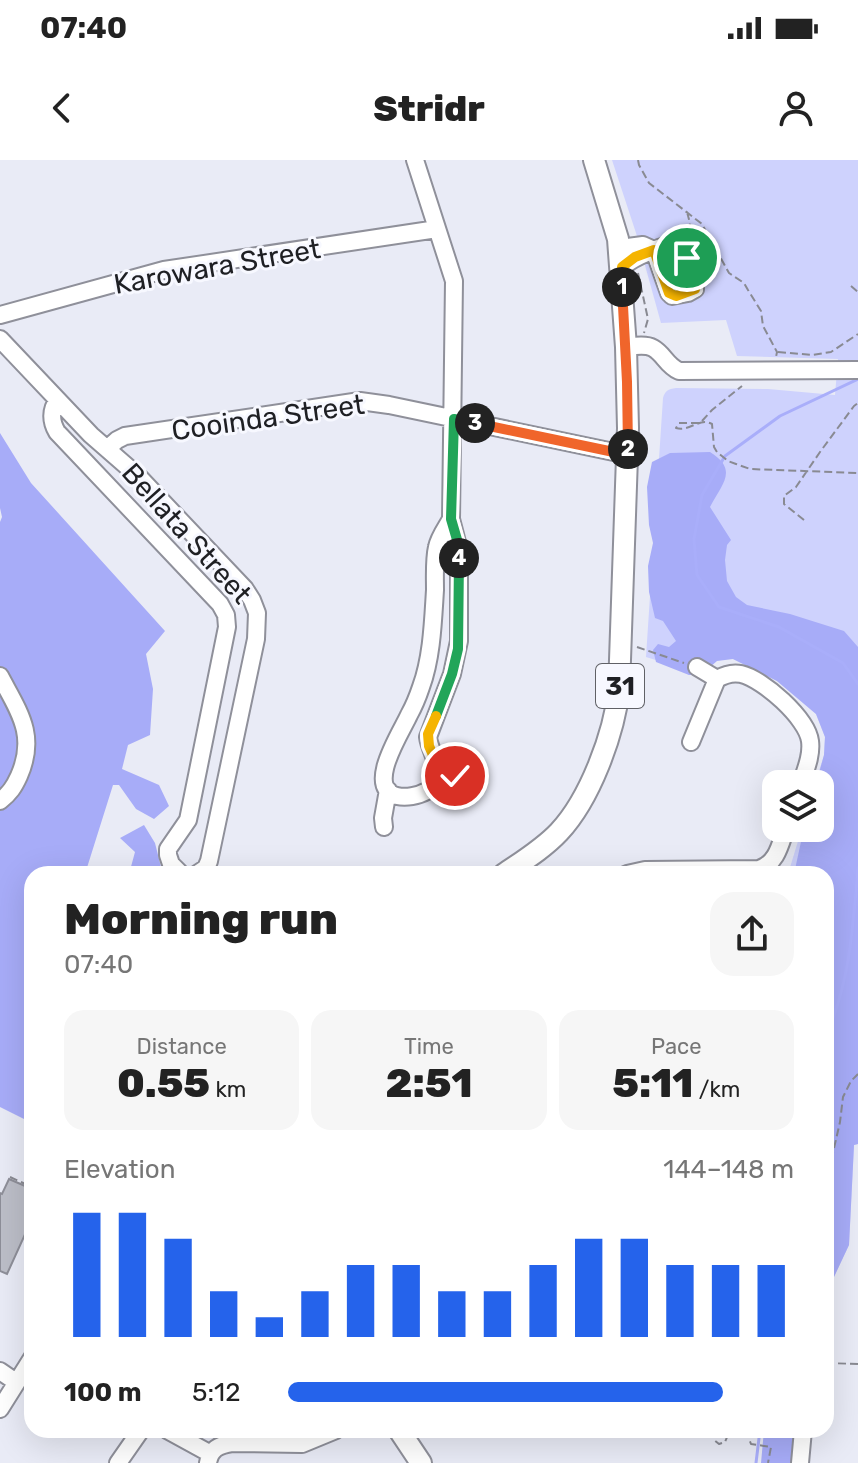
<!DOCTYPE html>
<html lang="en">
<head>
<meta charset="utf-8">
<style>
  body { margin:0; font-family:Rubik,sans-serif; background:#f6f6f6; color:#222; height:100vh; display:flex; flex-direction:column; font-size:30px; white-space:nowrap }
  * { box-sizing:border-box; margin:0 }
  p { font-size:26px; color:#767676 }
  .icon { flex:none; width:44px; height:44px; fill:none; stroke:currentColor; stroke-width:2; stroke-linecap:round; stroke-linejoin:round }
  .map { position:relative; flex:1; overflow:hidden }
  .sheet { position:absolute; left:24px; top:706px; width:810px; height:572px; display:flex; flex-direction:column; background:#fff; border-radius:24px; box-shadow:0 8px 32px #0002 }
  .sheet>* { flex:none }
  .controls { position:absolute; left:762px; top:610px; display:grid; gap:16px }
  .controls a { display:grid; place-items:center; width:72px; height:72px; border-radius:16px; background:#fff; box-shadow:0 8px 32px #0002; font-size:40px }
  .pin { position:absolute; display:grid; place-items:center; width:68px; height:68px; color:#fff; margin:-34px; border:4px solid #fff; border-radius:50%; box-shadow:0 2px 8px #0007 }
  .km { position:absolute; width:40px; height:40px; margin:-20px; border-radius:50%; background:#222; color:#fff; font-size:22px; line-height:40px; text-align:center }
  .round { display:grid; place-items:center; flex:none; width:84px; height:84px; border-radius:24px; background:#f6f6f6 }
  .overview { display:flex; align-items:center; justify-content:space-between; height:136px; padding:0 40px }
  h1 { font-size:44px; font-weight:800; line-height:60px }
  .stats { display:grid; grid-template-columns:repeat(3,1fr); gap:12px; height:136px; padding:8px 40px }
  .stats div { display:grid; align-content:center; border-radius:20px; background:#f6f6f6; text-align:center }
  .stats b { font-size:40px; font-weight:800 }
  .stats small { font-size:22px; font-weight:400 }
  .stats p { font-size:22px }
  .chart { height:224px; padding:16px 40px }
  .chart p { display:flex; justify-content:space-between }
  .chart svg { width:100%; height:144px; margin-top:8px; stroke:#2563eb; stroke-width:6 }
  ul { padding:0 40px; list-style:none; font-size:26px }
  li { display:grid; grid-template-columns:128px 96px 1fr; align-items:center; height:60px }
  li i { height:20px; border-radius:10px; background:#2563eb }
  .status { display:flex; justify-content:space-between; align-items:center; height:56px; padding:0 40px; background:#fff; direction:ltr }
  .status svg { height:22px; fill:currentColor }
  header { display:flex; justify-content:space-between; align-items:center; height:104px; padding:0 40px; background:#fff; font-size:36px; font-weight:800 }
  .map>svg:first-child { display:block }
</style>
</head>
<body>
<div class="status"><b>07:40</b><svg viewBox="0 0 49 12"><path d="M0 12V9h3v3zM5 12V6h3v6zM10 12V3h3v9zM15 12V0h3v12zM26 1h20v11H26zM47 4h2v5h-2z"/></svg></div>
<header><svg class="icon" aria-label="back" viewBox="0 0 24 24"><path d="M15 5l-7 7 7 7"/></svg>Stridr<svg class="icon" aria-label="person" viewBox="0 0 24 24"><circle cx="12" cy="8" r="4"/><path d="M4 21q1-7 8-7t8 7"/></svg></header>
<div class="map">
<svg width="858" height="1303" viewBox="0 0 858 1303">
  <rect width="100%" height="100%" fill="#e9ebf6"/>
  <path fill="#ced2fd" d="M 612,0 L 858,0 L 858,984 L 854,985 L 849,1085 L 826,1134 L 826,714 L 788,714 L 802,668 L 820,668 L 820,624 L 815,624 L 824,595 L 825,577 L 816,554 L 777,521 L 733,499 L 688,487 L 681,508 L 646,497 L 663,238 C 665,231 668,229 676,228 L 768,229 L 835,235 L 838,199 L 737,196 L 726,160 L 661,163 L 636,73 Z"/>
  <path fill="#a7acf8" d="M 0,273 L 31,323 L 165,471 L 146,494 L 153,529 L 150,575 L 128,585 L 122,609 L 159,625 L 169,646 L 154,659 L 136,649 L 119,625 L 113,625 L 85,714 L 32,714 L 32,963 L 0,947 L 0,362 L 2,357 L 0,348 Z
    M 710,292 C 739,310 722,324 710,347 L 731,380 L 727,385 L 725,400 L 727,421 L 736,437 L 747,445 L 790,454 L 844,471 L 858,487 L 858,984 L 854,985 L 849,1085 L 826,1134 L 826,714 L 794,714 L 804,668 L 820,668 L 820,624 L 816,624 L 824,595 L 825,577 L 816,554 L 777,521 L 733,499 L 717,501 L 701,515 L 689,515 L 656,502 L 653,490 L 658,484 L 669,487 L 676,481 L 663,461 L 655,458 L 649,432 L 648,406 L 653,383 L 649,365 L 647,327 L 652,302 L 670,293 Z
    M 144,665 L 155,683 L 161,707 L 168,714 L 129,714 L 135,692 L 120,678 Z
    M 764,1270 L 800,1270 L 797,1303 L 761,1303 Z"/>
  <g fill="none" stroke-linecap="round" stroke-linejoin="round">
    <path stroke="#a9aefa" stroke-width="3" d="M 858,219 L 780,256 L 725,296 L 702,335 L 694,379 L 697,415 L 719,447 L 779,467 L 843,503 L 858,524
      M 826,875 C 850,823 853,765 858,708
      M 756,1303 L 760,1270"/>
  </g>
  <path fill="#bcbec8" stroke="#8e8f99" stroke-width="2" d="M 9,1019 L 32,1029 L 32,1059 L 7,1114 L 0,1111 L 0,1033 L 2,1034 Z"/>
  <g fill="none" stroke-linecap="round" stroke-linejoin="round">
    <g stroke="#8f909a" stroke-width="20">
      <path id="minor" d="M 415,0 L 454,121 L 451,359 L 459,390 L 459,481 L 452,514 L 428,577 C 430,596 452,618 427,631 C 418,636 406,638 397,636 C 364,628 402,571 409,555 C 414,546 418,536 421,527 C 432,497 433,461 435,430 C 435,416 434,400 437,387 C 439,377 446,368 451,359
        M 620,88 L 643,85 L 654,90 L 669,133 L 672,136 L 688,133 L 695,129 C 694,116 689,89 674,86 C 665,84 657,89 649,92 C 639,96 631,100 622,107
        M 0,155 L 164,110 L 437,69
        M 0,179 L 91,275 L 138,316 L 245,429 L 252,440 L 257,453 L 256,479 L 209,701 L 206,708 L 197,714
        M 626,187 C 634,186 646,184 653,188 C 664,194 666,205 679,211 L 858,210
        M 58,240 C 50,250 51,262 57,272 L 220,444 L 226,455 L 227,467 L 188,660 L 168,689 L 168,695 L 171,704 L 181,714
        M 107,289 L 117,280 L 125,276 L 360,241 L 389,245 L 628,295
        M 697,507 L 717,519 C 724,515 732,512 741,514 C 763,519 807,558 810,581 C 812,596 805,611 801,624
        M 0,516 C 19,552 37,575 19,616 C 14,627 10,633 0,641
        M 691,582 L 717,519
        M 384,667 L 383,658 L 388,630
        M 627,714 L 645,710 L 759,709 C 777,703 780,685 786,668
        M 0,1211 L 16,1222
        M 0,1249 L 32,1198
        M 167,1270 L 209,1293
        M 118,1303 L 141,1270
        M 208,1303 C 210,1289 219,1285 232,1283 L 302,1284 L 336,1270
        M 800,1303 L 803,1270"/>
    </g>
    <g stroke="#8f909a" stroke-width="24">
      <path id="major" d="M 504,714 C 523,701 543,689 559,672 C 590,639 614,574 619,529 L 628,268 L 626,187 L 618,79 L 594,0
        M 399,1270 L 421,1303"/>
    </g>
    <path stroke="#898a92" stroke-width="2" stroke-dasharray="8 4" stroke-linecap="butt" d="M 638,0 L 639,5 L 649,23 L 702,64 L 729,113 L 744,123 L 748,130 L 761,151 L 763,166 L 777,192 L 776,197
      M 687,52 L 690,63 L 689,77
      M 638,113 L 648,159 L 644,173
      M 851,126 L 858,132
      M 778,192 L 812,195 L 831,192 L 858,174
      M 702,261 L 712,250 L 742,226
      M 699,263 L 679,263 L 676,268 C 690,272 699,257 712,264 L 714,287 L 717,292 L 728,301 L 736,304 L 750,309 L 858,313
      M 804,360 L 784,344 L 784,336 L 796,327 L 820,292 L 854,246 L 858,243
      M 637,487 L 684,503
      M 10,1017 L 32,1027
      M 826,1023 L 840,962 L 843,937 L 851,921 L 858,914
      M 826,1203 L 858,1204
      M 713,1270 L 713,1279 L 719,1284 L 725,1282 L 730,1270
      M 750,1270 L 748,1276 L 751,1284 L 771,1287 L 768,1303"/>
    <use href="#minor" stroke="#fff" stroke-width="16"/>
    <use href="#major" stroke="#fff" stroke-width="20"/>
  </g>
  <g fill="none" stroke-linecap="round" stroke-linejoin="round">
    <g stroke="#fff" stroke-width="16">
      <path id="split-1" d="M 622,127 L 622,107 L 635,97 L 654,90 L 669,133 L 676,136 L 695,129 L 695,126 L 687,98"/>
    </g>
    <g stroke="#fff" stroke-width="16">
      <path id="split-2" d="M 622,127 L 627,222 L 628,289"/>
    </g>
    <g stroke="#fff" stroke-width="16">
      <path id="split-3" d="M 475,263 L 628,295 L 628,289"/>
    </g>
    <g stroke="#fff" stroke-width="16">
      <path id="split-4" d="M 459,398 L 458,383 L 451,359 L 454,259 L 475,263"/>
    </g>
    <g stroke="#fff" stroke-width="16">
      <path id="split-5" d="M 436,556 L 452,514 L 458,489 L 459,398"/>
    </g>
    <g stroke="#fff" stroke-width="16">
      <path id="split-6" d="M 436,556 L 428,574 L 429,586 L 440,611 L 445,615 L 455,616"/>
    </g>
    <use href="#split-1" stroke="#f5b400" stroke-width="10"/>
    <use href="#split-2" stroke="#f0652b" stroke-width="10"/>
    <use href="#split-3" stroke="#f0652b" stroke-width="10"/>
    <use href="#split-4" stroke="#22a559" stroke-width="10"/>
    <use href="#split-5" stroke="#22a559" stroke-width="10"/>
    <use href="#split-6" stroke="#f5b400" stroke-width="10"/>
  </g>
  <g text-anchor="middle" stroke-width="6" stroke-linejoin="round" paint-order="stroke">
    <rect fill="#f7f8ff" stroke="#606166" stroke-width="2" x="596" y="504" width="48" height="44" rx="6"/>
    <g font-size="26" font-weight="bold" fill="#1f2024">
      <text x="620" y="535">31</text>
    </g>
    <g font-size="28" fill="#1f2024" stroke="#f7f8ff">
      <text transform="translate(217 106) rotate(-10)" y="10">Karowara Street</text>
      <text transform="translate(268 257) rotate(-8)" y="10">Cooinda Street</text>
      <text transform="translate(187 373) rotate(48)" y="10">Bellata Street</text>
    </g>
  </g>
</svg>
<div class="controls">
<a><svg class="icon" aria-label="layers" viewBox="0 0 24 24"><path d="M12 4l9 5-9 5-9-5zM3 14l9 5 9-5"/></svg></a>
</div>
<div class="pin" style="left:687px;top:98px;background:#1e9e55"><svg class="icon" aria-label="arrive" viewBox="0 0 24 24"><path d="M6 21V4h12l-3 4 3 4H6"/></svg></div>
<div class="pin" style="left:455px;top:616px;background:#d93025"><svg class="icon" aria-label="check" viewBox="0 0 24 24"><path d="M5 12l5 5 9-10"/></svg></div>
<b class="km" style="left:622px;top:127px">1</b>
<b class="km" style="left:628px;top:289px">2</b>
<b class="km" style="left:475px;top:263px">3</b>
<b class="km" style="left:459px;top:398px">4</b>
<section class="sheet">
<div class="overview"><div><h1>Morning run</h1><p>07:40</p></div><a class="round"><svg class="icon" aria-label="share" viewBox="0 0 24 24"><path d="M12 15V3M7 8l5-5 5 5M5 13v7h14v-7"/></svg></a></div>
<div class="stats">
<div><p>Distance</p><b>0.55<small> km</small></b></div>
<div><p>Time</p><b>2:51</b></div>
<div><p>Pace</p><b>5:11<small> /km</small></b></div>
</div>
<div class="chart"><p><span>Elevation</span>144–148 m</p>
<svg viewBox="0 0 160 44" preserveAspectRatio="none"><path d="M5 44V6M15 44V6M25 44V14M35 44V30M45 44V38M55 44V30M65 44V22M75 44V22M85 44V30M95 44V30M105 44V22M115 44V14M125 44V14M135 44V22M145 44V22M155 44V22"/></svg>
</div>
<ul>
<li><b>100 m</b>5:12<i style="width:86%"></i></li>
</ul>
</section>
</div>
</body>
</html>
